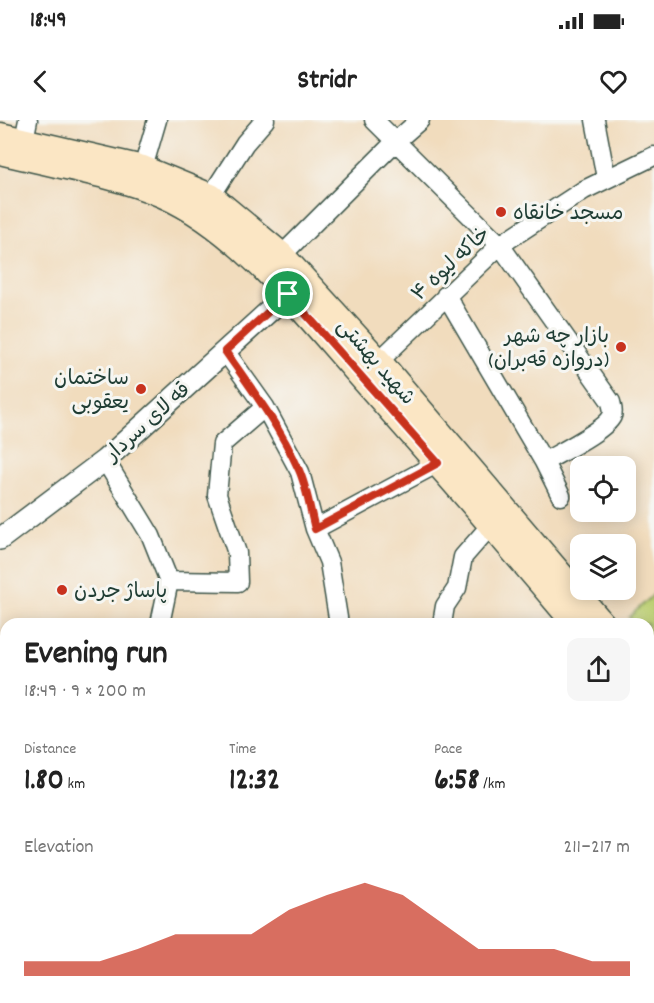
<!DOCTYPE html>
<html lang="en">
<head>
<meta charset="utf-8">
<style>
  body { margin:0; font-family:Dekko,"Playpen Sans Arabic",sans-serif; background:#f6f6f6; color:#222; height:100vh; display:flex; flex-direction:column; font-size:22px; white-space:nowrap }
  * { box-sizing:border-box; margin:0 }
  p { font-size:20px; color:#767676 }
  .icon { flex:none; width:33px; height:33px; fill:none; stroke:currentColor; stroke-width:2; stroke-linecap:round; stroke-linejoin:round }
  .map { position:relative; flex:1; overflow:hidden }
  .drawer { position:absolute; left:0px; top:498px; width:654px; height:386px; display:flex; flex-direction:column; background:#fff; border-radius:18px 18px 0 0; box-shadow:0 3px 15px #0003 }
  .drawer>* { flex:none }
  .controls { position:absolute; left:570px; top:336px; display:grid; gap:12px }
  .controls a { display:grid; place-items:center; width:66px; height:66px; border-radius:12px; background:#fff; box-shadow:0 3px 15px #0003; font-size:30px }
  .pin { position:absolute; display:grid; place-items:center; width:51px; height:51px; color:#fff; margin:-26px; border:3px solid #fff; border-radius:50%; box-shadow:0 2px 6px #0007 }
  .round { display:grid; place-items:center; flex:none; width:63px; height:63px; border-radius:12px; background:#f6f6f6 }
  .overview { display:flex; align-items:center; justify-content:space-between; height:102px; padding:0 24px }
  h1 { font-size:33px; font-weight:700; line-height:45px }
  .metrics { display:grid; grid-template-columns:repeat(3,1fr); gap:9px; height:102px; padding:6px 24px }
  .metrics div { display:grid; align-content:center }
  .metrics b { font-size:30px; font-weight:700 }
  .metrics small { font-size:16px; font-weight:400 }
  .metrics p { font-size:16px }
  .chart { height:168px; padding:12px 24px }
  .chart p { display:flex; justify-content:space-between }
  .chart svg { width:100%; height:108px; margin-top:6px; fill:#c8321e; opacity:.7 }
  .status { display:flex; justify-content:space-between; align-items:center; height:42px; padding:0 30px; background:#fff; direction:ltr }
  .status svg { height:16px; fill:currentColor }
  header { display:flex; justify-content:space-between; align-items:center; height:78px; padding:0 24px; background:#fff; font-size:27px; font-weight:700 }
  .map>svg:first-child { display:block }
</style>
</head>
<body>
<div class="status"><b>18:49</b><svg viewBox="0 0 49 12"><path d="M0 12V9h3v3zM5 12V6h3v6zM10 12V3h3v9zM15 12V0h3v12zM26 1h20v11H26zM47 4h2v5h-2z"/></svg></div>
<header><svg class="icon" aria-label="back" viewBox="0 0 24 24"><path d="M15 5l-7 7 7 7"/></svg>Stridr<svg class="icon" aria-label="heart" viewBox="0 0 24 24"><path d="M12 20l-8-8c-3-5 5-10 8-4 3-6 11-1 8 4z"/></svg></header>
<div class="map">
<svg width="654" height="883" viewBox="0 0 654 883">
  <rect width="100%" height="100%" fill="#f6f6f2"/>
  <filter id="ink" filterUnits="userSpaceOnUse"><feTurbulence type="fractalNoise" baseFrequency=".0167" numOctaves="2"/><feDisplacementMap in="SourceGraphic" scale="12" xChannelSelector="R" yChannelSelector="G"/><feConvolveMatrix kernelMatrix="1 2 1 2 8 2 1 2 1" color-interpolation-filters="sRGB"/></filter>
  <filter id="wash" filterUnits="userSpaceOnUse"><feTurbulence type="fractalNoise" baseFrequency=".008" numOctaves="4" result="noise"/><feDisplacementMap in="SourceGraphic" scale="24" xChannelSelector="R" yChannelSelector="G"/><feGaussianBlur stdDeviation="1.35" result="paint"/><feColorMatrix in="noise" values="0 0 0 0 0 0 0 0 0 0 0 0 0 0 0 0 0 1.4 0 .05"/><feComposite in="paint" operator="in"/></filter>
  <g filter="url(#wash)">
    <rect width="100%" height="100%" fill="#f1dcbd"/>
    <path fill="#bbce71" stroke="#6d8652" stroke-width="1.5" d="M 654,474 L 654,527 L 648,520 L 648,504 L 634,504 L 629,497 Z"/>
  </g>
  <g filter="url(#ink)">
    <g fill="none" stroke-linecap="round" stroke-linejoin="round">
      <g stroke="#3e5549" stroke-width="21">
        <path id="minor" d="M 374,0 L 500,125 L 611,282 C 612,287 614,292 612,296 C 606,310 559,333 544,342
          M 595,0 L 606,58
          M 24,20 L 28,0
          M 143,48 L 157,0
          M 211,76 L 245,23 L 265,0
          M 282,135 L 396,21 L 420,0
          M 446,175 L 544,342 L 561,376
          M 225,231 L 265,287 L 300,352 L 315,409 L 329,442 L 339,504
          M 379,241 L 500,125 L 584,70 L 654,36
          M 105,340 L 151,416 L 169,461 L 238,462 L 237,433 L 217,375 L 222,324 L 265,287
          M 315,409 L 438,343
          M 160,504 L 169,461
          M 442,504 L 445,486 L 457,468 L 463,437 L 491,405
          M 0,710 L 6,713
          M 648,722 L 654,732
          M 178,878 L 183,883
          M 318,878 L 325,883
          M 539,878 L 541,883
          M 33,883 L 44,878
          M 220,883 L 258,878"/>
      </g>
      <g stroke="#3e5549" stroke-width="24">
        <path id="tertiary" d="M 0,419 L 105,340 L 288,174
          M 648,768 L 654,765
          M 449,883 L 458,878"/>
      </g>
      <g stroke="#3e5549" stroke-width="27">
        <path id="secondary" d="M 0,15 L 143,48 L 211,76 L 282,135 L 379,241 L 603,504
          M 0,32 C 54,46 111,53 162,75 C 239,108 306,195 361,257 C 434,339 505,421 575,504
          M 648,557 L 654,564
          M 648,590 L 654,597"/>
      </g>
      <use href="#minor" stroke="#fff" stroke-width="18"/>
      <use href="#tertiary" stroke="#fff" stroke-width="21"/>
      <use href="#secondary" stroke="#fbe6c4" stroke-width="24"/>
    </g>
  </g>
  <g fill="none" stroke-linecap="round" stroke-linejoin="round" filter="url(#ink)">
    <g stroke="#fff" stroke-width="12">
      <path id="route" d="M 288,174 L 438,343 L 315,409 C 310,390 307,368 299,350 C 280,307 252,269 225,231 Z"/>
    </g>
    <use href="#route" stroke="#c8321e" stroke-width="8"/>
  </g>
  <g fill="#c8321e" stroke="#f6f6f2" stroke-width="2">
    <circle cx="501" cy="92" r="6"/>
    <circle cx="621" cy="227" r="6"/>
    <circle cx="141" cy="269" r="6"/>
    <circle cx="62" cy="470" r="6"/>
  </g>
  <g text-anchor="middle" stroke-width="6" stroke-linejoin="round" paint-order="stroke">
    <g font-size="21" fill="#1f3d34" stroke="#f6f6f2" text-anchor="start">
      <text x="513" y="99">مسجد خانقاه</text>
      <text x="609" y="222" text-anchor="end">بازار چه شهر<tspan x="609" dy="24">(دروازه قه‌بران)</tspan></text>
      <text x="129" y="264" text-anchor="end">ساختمان<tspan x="129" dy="24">یعقوبی</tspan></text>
      <text x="74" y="477">پاساژ جردن</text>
    </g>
    <g font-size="21" fill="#1f3d34" stroke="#f6f6f2">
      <text transform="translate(450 143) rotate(-43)" y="7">خاکه لیوه ۴</text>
      <text transform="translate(377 241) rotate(49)" y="7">شهید بهشتی</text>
      <text transform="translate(147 301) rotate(-42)" y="7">قه لای سردار</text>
    </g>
  </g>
</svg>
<div class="controls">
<a><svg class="icon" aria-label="locate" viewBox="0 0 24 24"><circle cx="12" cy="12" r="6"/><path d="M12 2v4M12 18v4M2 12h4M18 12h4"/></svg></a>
<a><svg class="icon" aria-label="layers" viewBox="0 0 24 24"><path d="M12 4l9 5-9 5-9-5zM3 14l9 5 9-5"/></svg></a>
</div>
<div class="pin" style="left:288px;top:174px;background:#1e9e55"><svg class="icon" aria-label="arrive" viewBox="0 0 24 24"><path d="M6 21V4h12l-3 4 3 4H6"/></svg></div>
<section class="drawer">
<div class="overview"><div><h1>Evening run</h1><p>18:49 · 9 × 200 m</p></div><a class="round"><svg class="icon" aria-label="share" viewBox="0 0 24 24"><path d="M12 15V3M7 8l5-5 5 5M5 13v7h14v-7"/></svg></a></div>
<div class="metrics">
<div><p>Distance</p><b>1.80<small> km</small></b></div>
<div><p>Time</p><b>12:32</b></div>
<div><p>Pace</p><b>6:58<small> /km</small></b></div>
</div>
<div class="chart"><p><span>Elevation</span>211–217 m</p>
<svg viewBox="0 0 160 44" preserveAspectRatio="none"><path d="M0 44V38L10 38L20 38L30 33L40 27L50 27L60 27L70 17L80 11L90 6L100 11L110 22L120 33L130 33L140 33L150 38L160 38V44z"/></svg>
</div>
</section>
</div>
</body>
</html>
